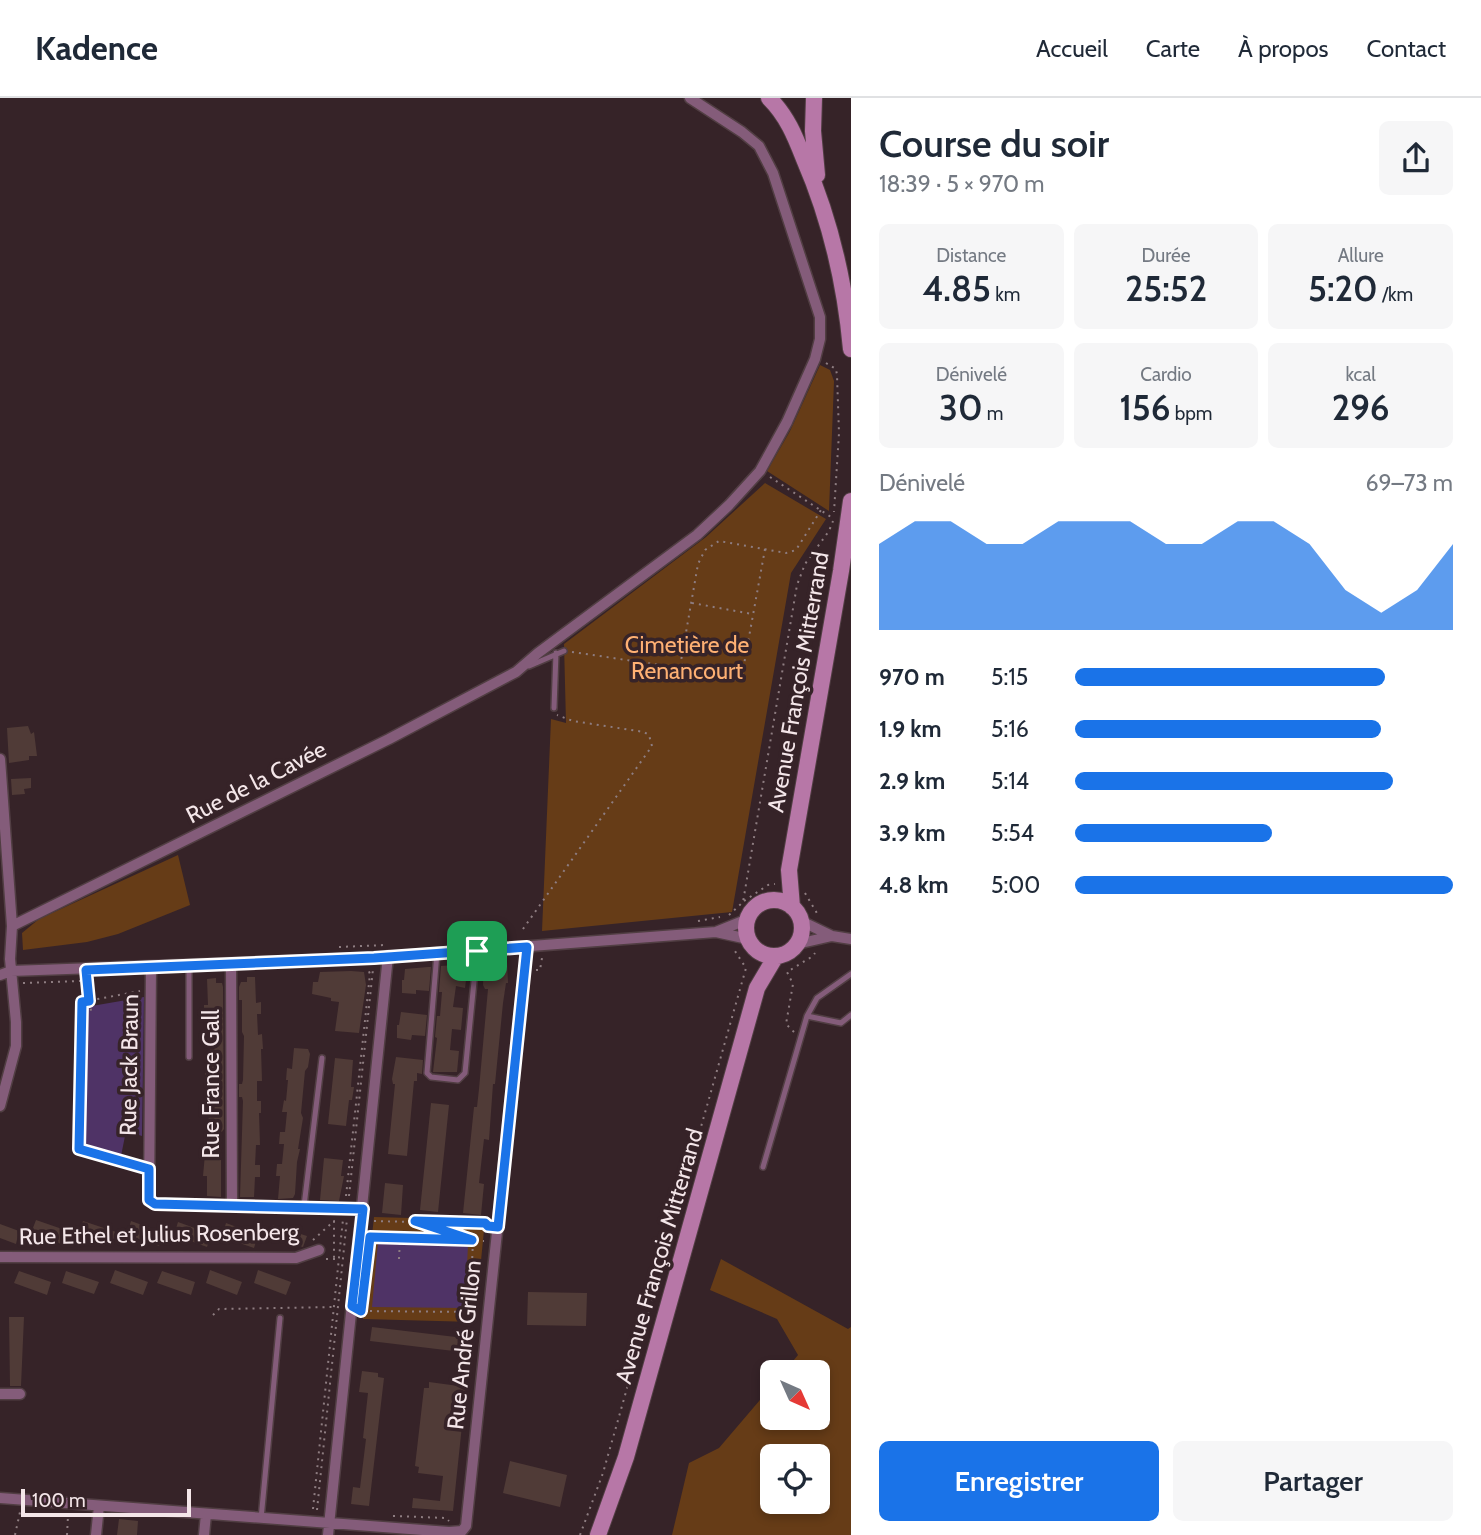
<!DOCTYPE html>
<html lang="fr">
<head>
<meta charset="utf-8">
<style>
  body { margin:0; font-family:Cabin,sans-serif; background:#f6f6f7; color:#1f2937; height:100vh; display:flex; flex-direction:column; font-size:26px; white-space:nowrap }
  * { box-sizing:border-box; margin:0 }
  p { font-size:23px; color:#747a83 }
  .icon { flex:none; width:38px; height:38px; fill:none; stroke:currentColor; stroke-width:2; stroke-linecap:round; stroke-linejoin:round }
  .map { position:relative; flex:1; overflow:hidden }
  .drawer { display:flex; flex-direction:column; background:#fff; width:630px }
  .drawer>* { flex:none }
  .needle { width:46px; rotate:135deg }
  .buttons { position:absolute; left:760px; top:1262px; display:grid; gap:14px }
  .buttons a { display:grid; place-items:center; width:70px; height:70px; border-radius:10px; background:#fff; box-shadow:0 4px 10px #0003; font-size:35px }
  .scale { position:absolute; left:21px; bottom:18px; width:170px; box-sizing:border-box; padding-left:7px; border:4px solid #f4e6e9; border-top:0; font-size:19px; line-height:24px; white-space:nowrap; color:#f4e6e9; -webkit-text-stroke:5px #362328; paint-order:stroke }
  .pin { position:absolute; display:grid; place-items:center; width:60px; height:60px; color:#fff; margin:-30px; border-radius:14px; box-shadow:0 4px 10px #0006 }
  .round { display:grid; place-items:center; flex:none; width:74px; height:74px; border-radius:10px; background:#f6f6f7 }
  .overview { display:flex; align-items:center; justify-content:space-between; height:119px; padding:0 28px }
  h1 { font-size:38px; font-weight:600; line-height:52px }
  .figures { display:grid; grid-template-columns:repeat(3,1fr); gap:10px; height:119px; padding:7px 28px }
  .figures div { display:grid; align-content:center; border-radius:10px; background:#f6f6f7; text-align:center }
  .figures b { font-size:35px; font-weight:600 }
  .figures small { font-size:19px; font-weight:400 }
  .figures p { font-size:19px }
  .chart { height:196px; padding:14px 28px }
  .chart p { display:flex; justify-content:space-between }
  .chart svg { width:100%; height:126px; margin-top:7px; fill:#1a73e8; opacity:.7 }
  .primary-button { display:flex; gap:14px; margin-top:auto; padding:14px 28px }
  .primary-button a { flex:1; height:80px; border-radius:10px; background:#1a73e8; color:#fff; font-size:28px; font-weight:600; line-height:80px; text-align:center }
  .primary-button a+a { background:#f6f6f7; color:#1f2937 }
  ul { padding:0 28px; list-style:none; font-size:23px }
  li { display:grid; grid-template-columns:112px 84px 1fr; align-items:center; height:52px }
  li i { height:18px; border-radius:9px; background:#1a73e8 }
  header { display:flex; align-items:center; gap:42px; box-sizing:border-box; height:98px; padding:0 35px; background:#fff; border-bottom:2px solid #e0e1e3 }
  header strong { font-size:33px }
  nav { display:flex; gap:38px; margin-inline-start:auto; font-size:24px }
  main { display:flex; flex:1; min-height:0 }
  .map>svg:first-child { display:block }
</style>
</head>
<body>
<header>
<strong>Kadence</strong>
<nav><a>Accueil</a><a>Carte</a><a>À propos</a><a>Contact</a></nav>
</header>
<main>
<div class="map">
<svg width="851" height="1437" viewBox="0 0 851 1437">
  <rect width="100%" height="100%" fill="#362328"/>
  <path fill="#663c17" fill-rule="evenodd" d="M 820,267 L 830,272 L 834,283 L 829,413 L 767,373 L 790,333 Z
    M 765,385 L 826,421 L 791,475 L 732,814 L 542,833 L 551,621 L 566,625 L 564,546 L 706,439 Z
    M 178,757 L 190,807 L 118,836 L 87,844 L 23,852 L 22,835 L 39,821 Z
    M 374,1119 L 485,1122 L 475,1224 L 363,1221 Z
    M 721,1161 L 848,1231 L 851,1229 L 851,1437 L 672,1437 L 689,1365 L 719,1350 L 772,1288 L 772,1320 L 817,1320 L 817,1274 L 784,1274 L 798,1257 L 777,1221 L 710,1192 ZM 772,1358 L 817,1358 L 817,1404 L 772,1404 Z"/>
  <path fill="#4f3366" d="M 144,899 L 142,1038 L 126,1033 L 121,1058 L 85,1045 L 86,909 Z
    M 378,1145 L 468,1147 L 465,1210 L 372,1209 Z"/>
  <path fill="#503b37" d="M 28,628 L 31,636 L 34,634 L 37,658 L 29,658 L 29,662 L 9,665 L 7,630 Z
    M 31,680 L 31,690 L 24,691 L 25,696 L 12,697 L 11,681 Z
    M 507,863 L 508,885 L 506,885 L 503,905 L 495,986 L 493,986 L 489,1042 L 484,1041 L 481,1067 L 479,1085 L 484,1086 L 481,1117 L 463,1115 L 474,1009 L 477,1009 L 479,991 L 488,891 L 485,891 L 483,887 L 484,865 Z
    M 468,866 L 465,890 L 456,888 L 453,909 L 463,910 L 461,932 L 452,931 L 450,952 L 459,953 L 457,974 L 433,974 L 437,940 L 435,939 L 437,918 L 440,918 L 442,894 L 439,894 L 441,868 Z
    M 428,869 L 431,869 L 429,893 L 416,892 L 416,896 L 402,895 L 402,882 L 404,882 L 405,871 Z
    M 351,873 L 364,874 L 366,887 L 359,935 L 335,933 L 339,904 L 331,903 L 331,900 L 312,896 L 313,884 L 318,884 L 320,874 Z
    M 247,879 L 255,879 L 256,905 L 261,904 L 261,916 L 257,916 L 258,937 L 262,936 L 263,951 L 261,951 L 262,983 L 257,983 L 257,1003 L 261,1003 L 261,1015 L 259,1015 L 260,1047 L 256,1047 L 255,1067 L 260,1067 L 260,1079 L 255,1079 L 254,1099 L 240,1099 L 243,1003 L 242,999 L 239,999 L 239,986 L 242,986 L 243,982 L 244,938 L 242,934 L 242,902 L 239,902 L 239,889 L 241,884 L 247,884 Z
    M 216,880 L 216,885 L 222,885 L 223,889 L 224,1031 L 221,1035 L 221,1099 L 207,1098 L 207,1078 L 203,1078 L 205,1056 L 204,1034 L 208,1034 L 209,1014 L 204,1014 L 204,1002 L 209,1002 L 209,982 L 205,982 L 205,970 L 209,970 L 210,950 L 206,950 L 206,918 L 204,918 L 204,907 L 208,907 L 207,881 Z
    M 401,914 L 427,917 L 425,938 L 412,937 L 411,942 L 397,940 L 397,927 L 399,927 Z
    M 294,950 L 308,951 L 310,956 L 308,969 L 305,973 L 301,1015 L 303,1020 L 298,1051 L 300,1051 L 297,1064 L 295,1096 L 293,1100 L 278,1101 L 280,1078 L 276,1078 L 277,1066 L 282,1066 L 284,1046 L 279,1046 L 280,1034 L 285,1034 L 287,1014 L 282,1014 L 284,1002 L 286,1003 L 288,982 L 286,982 L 287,970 L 292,971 Z
    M 396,959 L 423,962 L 422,976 L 417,975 L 417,983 L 414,983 L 407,1058 L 388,1056 L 395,986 L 393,986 L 392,981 Z
    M 335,960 L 353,962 L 351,989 L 354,989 L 352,1002 L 349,1002 L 346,1028 L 328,1026 Z
    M 431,1005 L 449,1007 L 438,1114 L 420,1112 Z
    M 324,1060 L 343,1062 L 341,1078 L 344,1078 L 339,1103 L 320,1102 Z
    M 385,1085 L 403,1087 L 401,1117 L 382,1115 Z
    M 36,1122 L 68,1133 L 64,1147 L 31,1135 Z
    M 83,1123 L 116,1134 L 111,1148 L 78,1136 Z
    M 131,1123 L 164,1135 L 159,1148 L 127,1137 Z
    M 178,1124 L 211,1136 L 207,1149 L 174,1137 Z
    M 226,1125 L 258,1137 L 254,1150 L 222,1139 Z
    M 0,1126 L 19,1133 L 16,1146 L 0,1140 Z
    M 273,1127 L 307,1138 L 303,1149 L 269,1139 Z
    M 115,1172 L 148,1184 L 143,1197 L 110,1185 Z
    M 210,1172 L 242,1184 L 237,1197 L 206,1185 Z
    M 258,1172 L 291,1184 L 286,1197 L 254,1185 Z
    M 19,1173 L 51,1184 L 47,1197 L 14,1185 Z
    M 66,1173 L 99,1184 L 94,1196 L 62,1185 Z
    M 162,1173 L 195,1184 L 191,1197 L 157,1185 Z
    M 528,1194 L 587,1195 L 586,1228 L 527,1227 Z
    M 9,1219 L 24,1219 L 21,1288 L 10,1288 Z
    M 372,1229 L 464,1240 L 462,1254 L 370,1243 Z
    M 362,1273 L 378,1275 L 378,1279 L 384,1280 L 369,1408 L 351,1406 L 353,1389 L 360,1390 L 366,1341 L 363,1340 L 368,1295 L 359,1294 Z
    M 429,1284 L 466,1289 L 453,1413 L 412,1410 L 413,1400 L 440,1403 L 443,1378 L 418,1375 L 419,1369 L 415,1368 L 424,1290 L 429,1290 Z
    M 510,1363 L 567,1377 L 560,1409 L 503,1395 Z
    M 119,1421 L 138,1423 L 137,1437 L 117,1437 Z"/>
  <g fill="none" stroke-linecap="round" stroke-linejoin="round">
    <g stroke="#513e43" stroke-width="8">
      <path id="lane" d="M 529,568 L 564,553
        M 554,610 L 556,555
        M 437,855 L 427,975 L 431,979 L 458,982 L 465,975 L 477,853
        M 807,918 L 841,925 L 851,917
        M 189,959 L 189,868
        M 763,1069 L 807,918 L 817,900 L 851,876
        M 304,1108 L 322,960
        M 261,1421 L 280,1220"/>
    </g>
    <g stroke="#513e43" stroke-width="13">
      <path id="street" d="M 0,661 L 12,828 L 10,861 L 16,924 L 16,948 L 0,1008
        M 801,823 L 832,838 L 851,841
        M 12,828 L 389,641 L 516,574 L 538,555 L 697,437 L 729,407 L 760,373 L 787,324 L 815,261 L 820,241 L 820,219 L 773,75 L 759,48 L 742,34 L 690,0
        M 716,834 L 748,821
        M 797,846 L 832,838
        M 231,866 L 232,1107
        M 151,870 L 149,1103 L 155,1106 L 363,1111
        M 0,877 L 11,873 L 375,860 L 716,834 L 748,841
        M 0,1159 L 296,1160 L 319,1152
        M 0,1296 L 20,1296
        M 0,1400 L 449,1434 L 462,1433 L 466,1428 L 527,850
        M 96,1437 L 99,1408
        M 204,1437 L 206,1416
        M 328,1437 L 388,858"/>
    </g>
    <g stroke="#513e43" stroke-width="18">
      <path id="secondary" d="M 769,0 C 787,18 795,38 804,61 C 830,121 845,185 851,251
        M 814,0 L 813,33 L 817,77
        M746 830a28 28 0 1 1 56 0a28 28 0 1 1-56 0Z
        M 792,809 L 789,772 L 841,473 L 851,403
        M 598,1437 L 626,1359 L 757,890 L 776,858"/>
    </g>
    <path stroke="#8e7d81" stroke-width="2" stroke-dasharray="2 5" stroke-linecap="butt" d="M 826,265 L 836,271 L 837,277 L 839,335 L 834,414
      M 770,379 L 834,421
      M 765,451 L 741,583 L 683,570 L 681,563 L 698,466 L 705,452 L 719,443 L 786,455 L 796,452 L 821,412
      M 692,505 L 752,516
      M 572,554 L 681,570
      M 805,795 L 818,817
      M 744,803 L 768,787 L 775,786
      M 729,817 L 743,804 L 797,487 L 805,466 L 829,433 L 833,423
      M 698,823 L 720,819
      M 523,831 L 652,648 L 649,637 L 644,634 L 573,623 L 557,617
      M 339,849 L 385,847
      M 536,872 L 540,872 L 542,860
      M 87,883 L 91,913
      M 23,885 L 80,883
      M 794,934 L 786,926 L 793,886 L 787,874 L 813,858 L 815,855
      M 138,1068 L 79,1051 L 82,904 L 140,893
      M 346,1098 L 370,876 L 368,871
      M 349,1098 L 373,871
      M 374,1123 L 486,1126
      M 371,1139 L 484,1143
      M 313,1142 L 334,1123 L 334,1161
      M 326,1161 L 338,1161
      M 399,1161 L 400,1141
      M 363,1213 L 470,1214 L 473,1142 L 419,1125
      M 213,1217 L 219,1211 L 334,1209
      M 313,1411 L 343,1121
      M 317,1412 L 347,1121
      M 393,1418 L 446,1420 L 449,1423
      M 15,1437 L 20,1414
      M 67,1437 L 68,1418
      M 580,1437 L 603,1375 L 746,870 L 733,850"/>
    <use href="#lane" stroke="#845c7a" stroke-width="5"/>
    <use href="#street" stroke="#845c7a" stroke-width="10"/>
    <use href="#secondary" stroke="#b777a7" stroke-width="16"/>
  </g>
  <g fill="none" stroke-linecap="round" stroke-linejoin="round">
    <g stroke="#fff" stroke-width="14">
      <path id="route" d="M 527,849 L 498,1129 L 488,1128 L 485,1125 L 415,1123 L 472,1142 L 370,1139 L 361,1213 L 352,1208 L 363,1111 L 155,1106 L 149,1102 L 149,1071 L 79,1051 L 82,904 L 89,903 L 86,872 L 374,860 Z"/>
    </g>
    <use href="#route" stroke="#1a73e8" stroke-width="9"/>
  </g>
  <g text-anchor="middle" stroke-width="7" stroke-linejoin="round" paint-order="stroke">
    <g font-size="23" fill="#feb073" stroke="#362328">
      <text x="687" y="555">Cimetière de<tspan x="687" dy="26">Renancourt</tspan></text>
    </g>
    <g font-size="23" fill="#f4e6e9" stroke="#362328">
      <text transform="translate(798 584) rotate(-80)" y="8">Avenue François Mitterrand</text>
      <text transform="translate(256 684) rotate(-27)" y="8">Rue de la Cavée</text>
      <text transform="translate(129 967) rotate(-89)" y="8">Rue Jack Braun</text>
      <text transform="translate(211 986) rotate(-90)" y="8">Rue France Gall</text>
      <text transform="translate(159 1136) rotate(-1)" y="8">Rue Ethel et Julius Rosenberg</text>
      <text transform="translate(659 1158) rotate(-74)" y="8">Avenue François Mitterrand</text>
      <text transform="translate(464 1247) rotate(-84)" y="8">Rue André Grillon</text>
    </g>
  </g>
</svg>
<div class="buttons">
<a><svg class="needle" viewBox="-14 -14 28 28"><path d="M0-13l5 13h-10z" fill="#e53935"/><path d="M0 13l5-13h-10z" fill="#747a83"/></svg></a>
<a><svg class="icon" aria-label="locate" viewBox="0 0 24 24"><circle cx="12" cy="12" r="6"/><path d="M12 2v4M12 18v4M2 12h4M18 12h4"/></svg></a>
</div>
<div class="scale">100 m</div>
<div class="pin" style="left:477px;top:853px;background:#1e9e55"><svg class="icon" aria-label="arrive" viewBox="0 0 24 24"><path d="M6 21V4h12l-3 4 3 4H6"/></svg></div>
</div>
<section class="drawer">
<div class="overview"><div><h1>Course du soir</h1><p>18:39 · 5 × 970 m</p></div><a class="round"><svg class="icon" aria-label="share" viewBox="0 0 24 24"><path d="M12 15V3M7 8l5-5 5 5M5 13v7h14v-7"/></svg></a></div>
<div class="figures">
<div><p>Distance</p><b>4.85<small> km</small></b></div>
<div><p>Durée</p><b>25:52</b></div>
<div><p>Allure</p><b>5:20<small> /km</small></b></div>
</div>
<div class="figures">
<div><p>Dénivelé</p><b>30<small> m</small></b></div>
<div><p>Cardio</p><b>156<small> bpm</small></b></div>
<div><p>kcal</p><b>296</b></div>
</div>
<div class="chart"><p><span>Dénivelé</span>69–73 m</p>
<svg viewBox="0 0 160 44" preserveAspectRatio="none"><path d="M0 44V14L10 6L20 6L30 14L40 14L50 6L60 6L70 6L80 14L90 14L100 6L110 6L120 14L130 30L140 38L150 30L160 14V44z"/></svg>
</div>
<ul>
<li><b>970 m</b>5:15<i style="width:82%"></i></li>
<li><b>1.9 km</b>5:16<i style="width:81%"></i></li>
<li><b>2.9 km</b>5:14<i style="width:84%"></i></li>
<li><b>3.9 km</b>5:54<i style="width:52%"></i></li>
<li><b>4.8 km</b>5:00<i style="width:100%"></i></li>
</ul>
<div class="primary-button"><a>Enregistrer</a><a>Partager</a></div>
</section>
</main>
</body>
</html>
